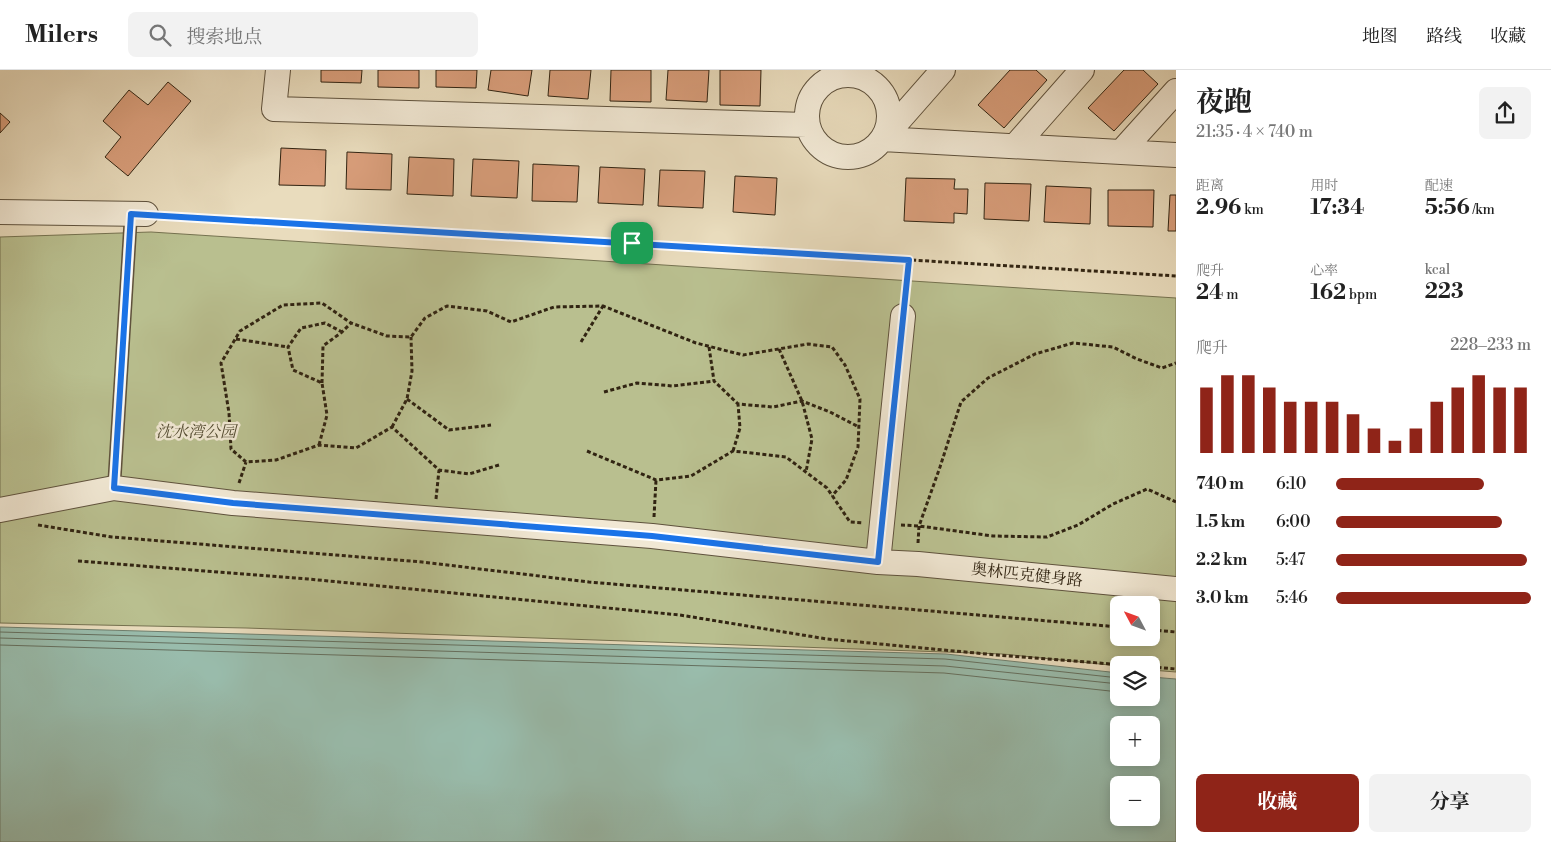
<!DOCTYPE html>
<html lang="zh">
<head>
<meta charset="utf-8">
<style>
  body { margin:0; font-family:"Libre Bodoni","Noto Serif SC",serif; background:#f2f2f2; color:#222; height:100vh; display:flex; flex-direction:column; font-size:19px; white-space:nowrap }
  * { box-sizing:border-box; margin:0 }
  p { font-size:16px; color:#767676 }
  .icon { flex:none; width:28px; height:28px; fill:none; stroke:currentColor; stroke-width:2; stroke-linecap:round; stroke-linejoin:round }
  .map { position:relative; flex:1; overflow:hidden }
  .details { display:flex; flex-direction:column; background:#fff; width:375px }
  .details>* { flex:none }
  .needle { width:32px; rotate:311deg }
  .tools { position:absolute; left:1110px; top:526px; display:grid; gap:10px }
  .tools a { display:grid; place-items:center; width:50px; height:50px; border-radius:8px; background:#fff; box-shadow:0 2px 12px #0003; font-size:25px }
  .pin { position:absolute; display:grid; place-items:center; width:42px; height:42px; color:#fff; margin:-21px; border-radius:10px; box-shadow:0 2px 8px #0006 }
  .round { display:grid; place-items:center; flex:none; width:52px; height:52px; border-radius:8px; background:#f2f2f2 }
  .head { display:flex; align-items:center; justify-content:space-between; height:85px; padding:0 20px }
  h1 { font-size:28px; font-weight:700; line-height:38px }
  .stats { display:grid; grid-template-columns:repeat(3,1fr); gap:8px; height:85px; padding:5px 20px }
  .stats div { display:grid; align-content:center }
  .stats b { font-size:21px; font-weight:700 }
  .stats small { font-size:14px; font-weight:400 }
  .stats p { font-size:14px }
  .chart { height:140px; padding:10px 20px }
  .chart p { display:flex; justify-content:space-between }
  .chart svg { width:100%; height:90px; margin-top:5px; stroke:#8f2418; stroke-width:6 }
  .action { display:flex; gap:10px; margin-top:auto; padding:10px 20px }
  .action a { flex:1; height:58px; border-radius:8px; background:#8f2418; color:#fff; font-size:20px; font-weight:700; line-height:58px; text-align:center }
  .action a+a { background:#f2f2f2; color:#222 }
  ul { padding:0 20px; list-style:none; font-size:16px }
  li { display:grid; grid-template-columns:80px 60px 1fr; align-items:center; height:38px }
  li i { height:12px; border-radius:6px; background:#8f2418 }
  header { display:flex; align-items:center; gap:30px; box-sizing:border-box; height:70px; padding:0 25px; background:#fff; border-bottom:1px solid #e0e0e0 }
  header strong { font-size:24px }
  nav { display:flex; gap:28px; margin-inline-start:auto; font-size:18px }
  .search { width:350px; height:45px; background:#f2f2f2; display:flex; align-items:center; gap:12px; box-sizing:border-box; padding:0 18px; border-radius:8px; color:#767676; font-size:19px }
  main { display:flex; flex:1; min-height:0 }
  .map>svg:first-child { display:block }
</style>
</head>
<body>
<header>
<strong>Milers</strong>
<div class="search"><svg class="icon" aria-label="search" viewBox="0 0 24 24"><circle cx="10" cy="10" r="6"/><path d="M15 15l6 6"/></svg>搜索地点</div>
<nav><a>地图</a><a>路线</a><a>收藏</a></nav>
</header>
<main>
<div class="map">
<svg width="1176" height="772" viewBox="0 0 1176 772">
  <rect width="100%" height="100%" fill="#e9dcbd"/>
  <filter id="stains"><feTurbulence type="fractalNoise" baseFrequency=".004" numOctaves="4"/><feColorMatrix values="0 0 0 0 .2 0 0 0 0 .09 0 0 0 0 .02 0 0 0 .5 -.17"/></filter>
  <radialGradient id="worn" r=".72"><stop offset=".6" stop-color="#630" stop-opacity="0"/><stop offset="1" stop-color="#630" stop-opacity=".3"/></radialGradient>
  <path fill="#b9bf8f" stroke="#757250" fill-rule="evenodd" d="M 151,162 L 1176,228 L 1176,602 L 1151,600 L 1151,595 L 1119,595 L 1119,596 L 1003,584 L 246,558 L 0,553 L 0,167 ZM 1119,535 L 1151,535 L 1151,568 L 1119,568 Z"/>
  <path fill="#99bcac" stroke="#6f7f6e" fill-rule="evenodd" d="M 0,557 L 946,584 L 1119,603 L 1119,628 L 1151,628 L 1151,607 L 1176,609 L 1176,772 L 0,772 ZM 1119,655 L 1151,655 L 1151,688 L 1119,688 ZM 1119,715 L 1151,715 L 1151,748 L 1119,748 Z"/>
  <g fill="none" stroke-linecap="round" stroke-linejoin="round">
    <path stroke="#65705f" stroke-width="1" d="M 0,562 L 945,589 L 1119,608
      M 0,568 L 945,596 L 1119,614
      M 0,575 L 944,603 L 1119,622"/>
  </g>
  <path fill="#d99e7b" stroke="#312412" d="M 321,0 L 362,0 L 361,13 L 321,12 Z
    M 378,0 L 419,0 L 419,18 L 378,17 Z
    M 436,0 L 477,0 L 476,18 L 436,17 Z
    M 491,0 L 532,0 L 528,26 L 488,20 Z
    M 550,0 L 591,0 L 588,29 L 548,26 Z
    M 611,0 L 651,0 L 651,32 L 610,31 Z
    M 668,0 L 709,0 L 707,32 L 666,30 Z
    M 720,0 L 761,0 L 760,36 L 720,35 Z
    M 1010,0 L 1036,0 L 1047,10 L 1004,58 L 978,35 Z
    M 1124,0 L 1143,0 L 1158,14 L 1114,61 L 1088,38 Z
    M 168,12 L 191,31 L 128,106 L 105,87 L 121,67 L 103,51 L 129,20 L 148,35 Z
    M 0,43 L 10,52 L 0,63 Z
    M 281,78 L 326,80 L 325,116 L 279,115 Z
    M 347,82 L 392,84 L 391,120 L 346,119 Z
    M 409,87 L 454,89 L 453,126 L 407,124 Z
    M 473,89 L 519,91 L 517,128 L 471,126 Z
    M 533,94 L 579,96 L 577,132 L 532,131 Z
    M 600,97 L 645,99 L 643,135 L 598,133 Z
    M 660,100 L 705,101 L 703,138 L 658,136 Z
    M 735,106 L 777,108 L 775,145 L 733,142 Z
    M 906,108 L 955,109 L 954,119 L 968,119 L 967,144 L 954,143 L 954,153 L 904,151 Z
    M 985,113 L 1031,114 L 1029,151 L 984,149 Z
    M 1046,116 L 1091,118 L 1090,154 L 1044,152 Z
    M 1108,120 L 1154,120 L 1153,157 L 1108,156 Z
    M 1170,125 L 1176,125 L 1176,161 L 1168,161 Z"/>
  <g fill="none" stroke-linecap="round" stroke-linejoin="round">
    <g stroke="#5f523d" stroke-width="14">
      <path id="service" d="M 114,418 L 131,144"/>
    </g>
    <g stroke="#5f523d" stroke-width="26">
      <path id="minor" d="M 278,0 L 274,39 L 807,55
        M807 46a41 41 0 1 1 82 0a41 41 0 1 1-82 0Z
        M 885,66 L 943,0
        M 882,69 L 1176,85
        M 1015,76 L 1082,0
        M 1121,82 L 1176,21
        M 0,142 L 146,144
        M 0,440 L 114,418 L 233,433 L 652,466 L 878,492 L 918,494 L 1176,519
        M 878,492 L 903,246"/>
    </g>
    <path stroke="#312412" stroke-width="3" stroke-dasharray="4 2.5" stroke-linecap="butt" d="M 166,145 L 1176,206
      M 905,227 L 909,190
      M 236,269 L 288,277
      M 581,272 L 603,236
      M 709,277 L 714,311 L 738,334 L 773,337 L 802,331 L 830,342 L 859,357
      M 779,279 L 802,331 L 812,369 L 806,402
      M 322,313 L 323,276 L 342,262 L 351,253
      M 604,322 L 637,313 L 673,316 L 714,311
      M 407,329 L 449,360 L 491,355
      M 392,357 L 407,329 L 412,301 L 411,267
      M 319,375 L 327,345 L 322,313 L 293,300 L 288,277 L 301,258 L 325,253 L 342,262
      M 587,381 L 656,410 L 691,406 L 733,381 L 786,387 L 827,418 L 850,452 L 863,453
      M 733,381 L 740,358 L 738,334
      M 499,395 L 469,404 L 439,400 L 392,357 L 356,378 L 319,375 L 276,390 L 246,392 L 231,379 L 229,343 L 221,293 L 240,261 L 283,235 L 322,233 L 351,253 L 387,266 L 411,267 L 425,248 L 447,236 L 487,241 L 511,252 L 554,237 L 603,236 L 696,273 L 743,285 L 808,274 L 832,277 L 845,295 L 860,329 L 858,377 L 846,410 L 832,426
      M 239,413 L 246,392
      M 436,429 L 439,400
      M 654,447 L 656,410
      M 38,455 L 112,467 L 422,492 L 589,512 L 1119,557
      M 901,455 L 919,456 L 993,466 L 1047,467 L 1078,455 L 1113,434 L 1147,419 L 1176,432
      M 918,473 L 919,456 L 940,397 L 961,332 L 988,308 L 1035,284 L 1073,273 L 1113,277 L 1137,289 L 1162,298 L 1176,293
      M 78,491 L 308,509 L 680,545 L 827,569 L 997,585 L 1124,595
      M 1151,560 L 1176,562
      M 1151,597 L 1176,599"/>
    <use href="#service" stroke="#f1e8d4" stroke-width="11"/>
    <use href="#minor" stroke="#f1e8d4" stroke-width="24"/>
  </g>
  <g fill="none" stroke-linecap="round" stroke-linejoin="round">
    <g stroke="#fff" stroke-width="10">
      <path id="route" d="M 131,144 L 909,190 L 878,492 L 652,466 L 233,433 L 114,418 Z"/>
    </g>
    <use href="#route" stroke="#1a73e8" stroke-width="6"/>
  </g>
  <g text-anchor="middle" stroke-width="5" stroke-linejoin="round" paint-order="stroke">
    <g font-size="16" font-style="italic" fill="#534b31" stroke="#f1e8d4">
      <text x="196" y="367">沈水湾公园</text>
    </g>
    <g font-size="16" fill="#312412" stroke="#f1e8d4">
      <text transform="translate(1027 504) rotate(6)" y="6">奥林匹克健身路</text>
    </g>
  </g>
  <rect width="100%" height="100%" filter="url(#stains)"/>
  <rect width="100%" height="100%" fill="url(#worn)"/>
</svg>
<div class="tools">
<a><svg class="needle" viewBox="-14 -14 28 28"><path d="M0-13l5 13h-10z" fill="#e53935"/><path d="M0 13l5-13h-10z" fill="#767676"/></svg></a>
<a><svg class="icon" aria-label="layers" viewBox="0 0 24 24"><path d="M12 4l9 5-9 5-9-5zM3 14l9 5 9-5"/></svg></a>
<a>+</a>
<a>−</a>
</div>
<div class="pin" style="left:632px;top:173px;background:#1e9e55"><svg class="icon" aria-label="arrive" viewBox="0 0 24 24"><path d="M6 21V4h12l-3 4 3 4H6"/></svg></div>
</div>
<section class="details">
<div class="head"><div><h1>夜跑</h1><p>21:35 · 4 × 740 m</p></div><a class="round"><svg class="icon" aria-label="share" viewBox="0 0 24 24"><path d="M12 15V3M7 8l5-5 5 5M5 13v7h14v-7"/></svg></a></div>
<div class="stats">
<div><p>距离</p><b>2.96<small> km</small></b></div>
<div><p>用时</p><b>17:34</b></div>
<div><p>配速</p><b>5:56<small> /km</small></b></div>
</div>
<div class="stats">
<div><p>爬升</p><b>24<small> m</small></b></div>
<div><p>心率</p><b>162<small> bpm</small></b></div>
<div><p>kcal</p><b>223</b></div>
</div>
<div class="chart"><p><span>爬升</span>228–233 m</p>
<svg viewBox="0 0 160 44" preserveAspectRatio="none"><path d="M5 44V12M15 44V6M25 44V6M35 44V12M45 44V19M55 44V19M65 44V19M75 44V25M85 44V32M95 44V38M105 44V32M115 44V19M125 44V12M135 44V6M145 44V12M155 44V12"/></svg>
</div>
<ul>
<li><b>740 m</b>6:10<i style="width:76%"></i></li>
<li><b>1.5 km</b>6:00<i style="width:85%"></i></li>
<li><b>2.2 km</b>5:47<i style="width:98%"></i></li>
<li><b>3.0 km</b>5:46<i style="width:100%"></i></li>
</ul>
<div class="action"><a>收藏</a><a>分享</a></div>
</section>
</main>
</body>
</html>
